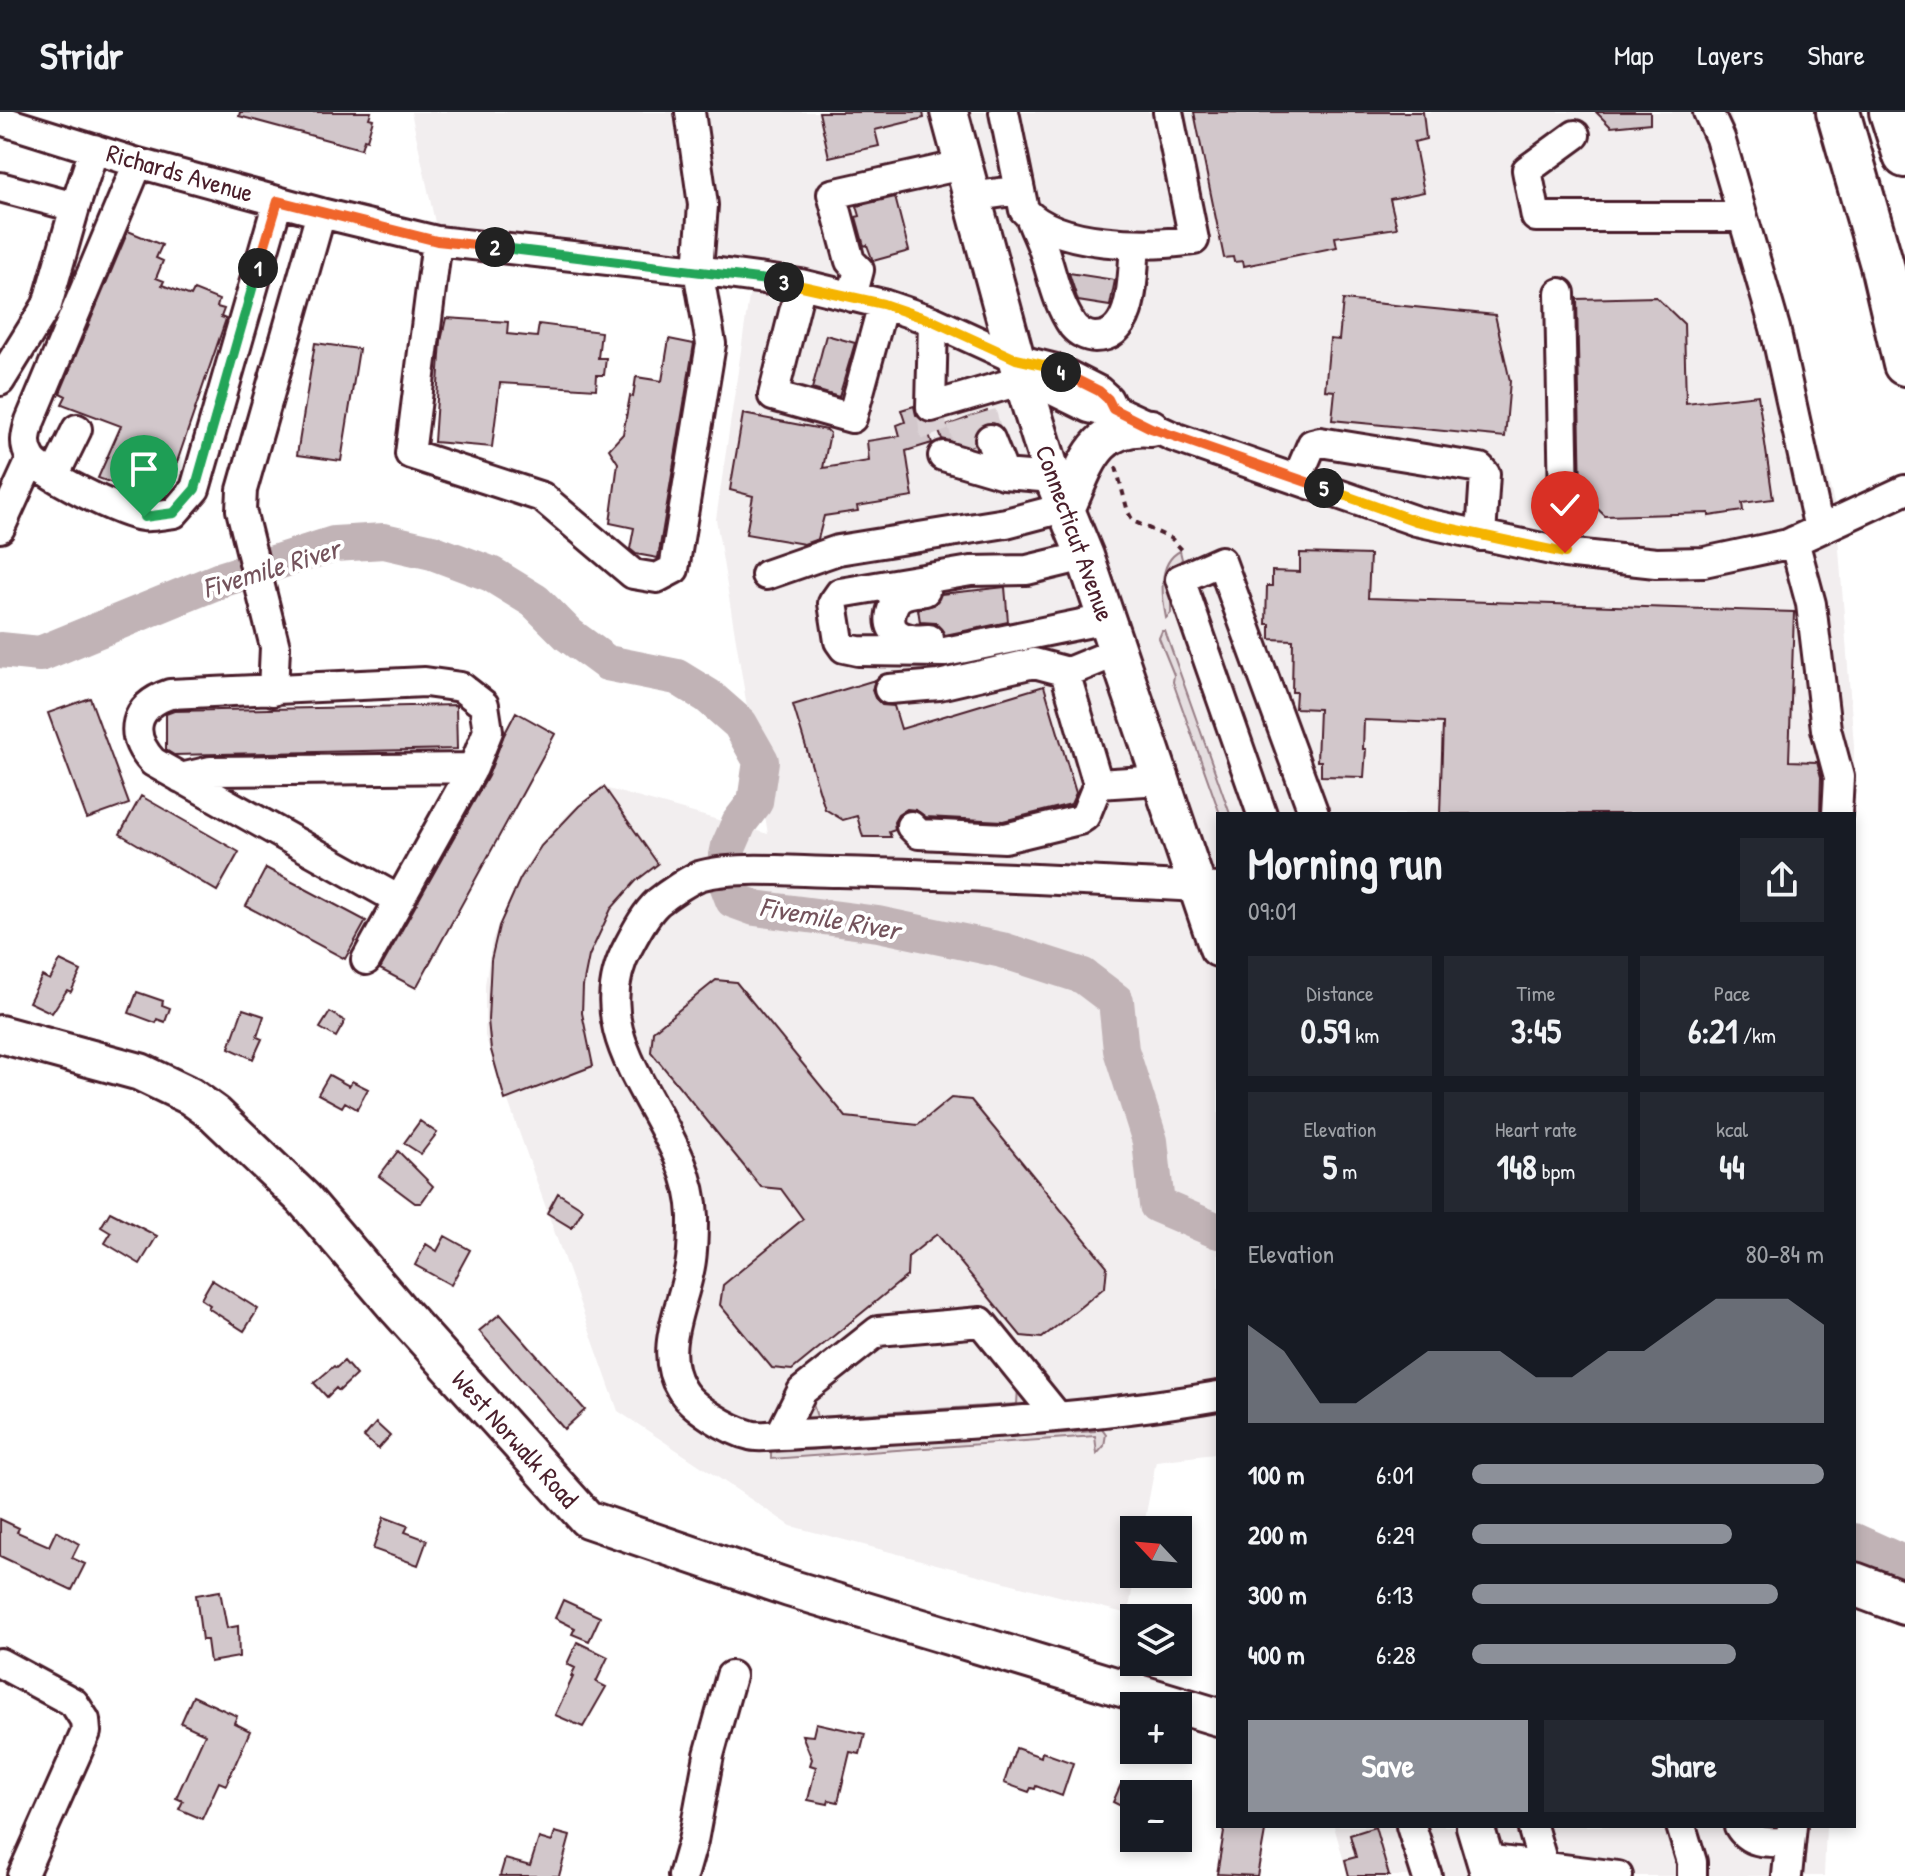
<!DOCTYPE html>
<html lang="en">
<head>
<meta charset="utf-8">
<style>
  body { margin:0; font-family:"Patrick Hand",sans-serif; background:#242831; color:#f1f3f6; height:100vh; display:flex; flex-direction:column; font-size:30px; white-space:nowrap }
  * { box-sizing:border-box; margin:0 }
  p { font-size:26px; color:#9ea1a6 }
  .icon { flex:none; width:44px; height:44px; fill:none; stroke:currentColor; stroke-width:2; stroke-linecap:round; stroke-linejoin:round }
  .map { position:relative; flex:1; overflow:hidden }
  .sheet { position:absolute; left:1216px; top:700px; width:640px; height:1016px; display:flex; flex-direction:column; background:#171b24; border-radius:0px; box-shadow:0 4px 12px #0003 }
  .sheet>* { flex:none }
  .needle { width:52px; rotate:296deg }
  .controls { position:absolute; left:1120px; top:1404px; display:grid; gap:16px }
  .controls a { display:grid; place-items:center; width:72px; height:72px; border-radius:0px; background:#171b24; box-shadow:0 4px 12px #0003; font-size:40px }
  .pin { position:absolute; display:grid; place-items:center; width:68px; height:68px; color:#fff; margin:-82px -34px; border-radius:50% 50% 50% 0; rotate:-45deg; box-shadow:0 0 8px #0007 }
  .pin .icon { rotate:45deg }
  .km { position:absolute; width:40px; height:40px; margin:-20px; border-radius:50%; background:#222; color:#fff; font-size:22px; line-height:40px; text-align:center }
  .round { display:grid; place-items:center; flex:none; width:84px; height:84px; border-radius:0px; background:#242831 }
  .overview { display:flex; align-items:center; justify-content:space-between; height:136px; padding:0 32px }
  h1 { font-size:44px; font-weight:700; line-height:60px }
  .stats { display:grid; grid-template-columns:repeat(3,1fr); gap:12px; height:136px; padding:8px 32px }
  .stats div { display:grid; align-content:center; border-radius:0px; background:#242831; text-align:center }
  .stats b { font-size:34px; font-weight:700 }
  .stats small { font-size:22px; font-weight:400 }
  .stats p { font-size:22px }
  .chart { height:224px; padding:16px 32px }
  .chart p { display:flex; justify-content:space-between }
  .chart svg { width:100%; height:144px; margin-top:8px; fill:#8c9099; opacity:.7 }
  .action { display:flex; gap:16px; margin-top:auto; padding:16px 32px }
  .action a { flex:1; height:92px; border-radius:0px; background:#8c9099; color:#fff; font-size:32px; font-weight:700; line-height:92px; text-align:center }
  .action a+a { background:#242831; color:#f1f3f6 }
  ul { padding:0 32px; list-style:none; font-size:26px }
  li { display:grid; grid-template-columns:128px 96px 1fr; align-items:center; height:60px }
  li i { height:20px; border-radius:10px; background:#8c9099 }
  header { display:flex; align-items:center; gap:48px; box-sizing:border-box; height:112px; padding:0 40px; background:#171b24; border-bottom:2px solid #363941 }
  header strong { font-size:38px }
  nav { display:flex; gap:44px; margin-inline-start:auto; font-size:28px }
  .map>svg:first-child { display:block }
</style>
</head>
<body>
<header>
<strong>Stridr</strong>
<nav><a>Map</a><a>Layers</a><a>Share</a></nav>
</header>
<div class="map">
<svg width="1905" height="1764" viewBox="0 0 1905 1764">
  <rect width="100%" height="100%" fill="#fff"/>
  <filter id="ink" filterUnits="userSpaceOnUse"><feTurbulence type="fractalNoise" baseFrequency=".0125" numOctaves="2"/><feDisplacementMap in="SourceGraphic" scale="16" xChannelSelector="R" yChannelSelector="G"/><feConvolveMatrix kernelMatrix="1 2 1 2 8 2 1 2 1" color-interpolation-filters="sRGB"/></filter>
  <g filter="url(#ink)">
    <path fill="#f2eeef" d="M 411,0 L 1730,0 L 1836,398 L 1854,634 L 1853,702 L 1218,702 L 1218,1389 L 1215,1342 L 1156,1349 L 1143,1418 L 1134,1418 L 1135,1462 L 1128,1502 L 791,1414 L 618,1299 L 485,924 L 485,873 L 492,828 L 520,764 L 538,735 L 570,700 L 601,675 L 768,722 L 716,407 L 751,171 L 436,115 Z
      M 1334,1714 L 1826,1714 L 1824,1764 L 1348,1764 Z"/>
    <path fill="#e5dee0" stroke="#987e86" stroke-width="2" d="M 1180,439 L 1182,447 L 1171,465 L 1171,501 L 1166,506 C 1162,485 1157,451 1180,439 Z
      M 1162,519 L 1165,519 L 1230,702 L 1220,702 L 1173,570 L 1174,563 L 1159,526 Z
      M 1018,1275 L 1028,1287 L 1022,1295 L 810,1309 L 804,1302 L 812,1289 L 817,1305 L 1017,1292 Z
      M 1095,1314 L 1101,1315 L 1106,1322 L 1104,1334 L 1097,1342 L 1095,1324 L 771,1347 L 771,1340 L 776,1335 L 777,1340 L 1095,1319 Z"/>
    <g fill="none" stroke-linecap="round" stroke-linejoin="round">
      <path stroke="#c1b3b6" stroke-width="36" d="M 0,538 L 40,542 L 223,467 L 334,432 L 384,429 L 432,440 L 491,462 L 535,489 L 569,523 L 607,551 L 677,565 L 708,584 L 740,612 L 761,649 L 755,690 L 739,711 L 729,734 L 723,762 L 733,788 L 755,796 L 878,812 L 1002,838 L 1083,864 L 1116,889 L 1121,938 L 1150,1029 L 1157,1093 L 1218,1119
        M 1854,1429 L 1905,1452"/>
    </g>
    <path fill="#d2c7cb" stroke="#4a1f2b" stroke-width="2" d="M 240,0 L 371,0 L 369,6 L 373,7 L 367,28 L 364,27 L 361,37 L 239,4 Z
      M 819,0 L 923,0 L 924,6 L 875,18 L 879,34 L 829,45 Z
      M 1194,0 L 1423,0 L 1426,27 L 1414,30 L 1424,80 L 1390,87 L 1397,116 L 1335,125 L 1337,135 L 1244,154 L 1243,149 L 1234,150 L 1233,145 L 1224,146 Z
      M 1596,0 L 1650,0 L 1650,11 L 1611,15 Z
      M 895,85 L 909,139 L 873,149 L 867,133 L 864,134 L 856,105 L 860,104 L 857,94 Z
      M 128,119 L 162,133 L 156,146 L 163,149 L 156,166 L 164,169 L 162,173 L 191,184 L 194,178 L 219,188 L 217,195 L 224,197 L 221,205 L 226,207 L 165,385 L 152,387 L 143,383 L 142,386 L 117,377 L 118,373 L 98,366 L 121,314 L 62,292 L 66,284 L 60,281 Z
      M 1069,161 L 1115,168 L 1110,194 L 1078,189 Z
      M 1656,185 L 1684,212 L 1686,291 L 1758,283 L 1773,387 L 1742,391 L 1743,399 L 1709,404 L 1709,401 L 1605,404 L 1581,381 L 1577,187 Z
      M 1343,188 L 1495,203 L 1510,269 L 1505,325 L 1332,308 L 1335,279 L 1325,278 L 1330,227 L 1339,228 Z
      M 446,206 L 508,210 L 507,222 L 537,225 L 539,212 L 601,220 L 598,246 L 606,246 L 604,263 L 597,263 L 596,277 L 500,271 L 492,335 L 434,330 L 441,229 Z
      M 826,223 L 855,231 L 839,285 L 812,277 Z
      M 669,227 L 694,232 L 658,446 L 636,442 L 630,437 L 634,416 L 610,411 L 618,351 L 609,337 L 623,322 L 630,284 L 633,285 L 636,265 L 662,269 Z
      M 315,231 L 359,237 L 341,349 L 297,343 Z
      M 914,294 L 916,303 L 925,310 L 932,331 L 906,339 L 913,385 L 857,394 L 858,399 L 824,404 L 818,427 L 804,432 L 746,422 L 753,384 L 730,378 L 743,302 L 827,318 L 830,321 L 823,356 L 869,349 L 867,329 L 900,324 L 897,313 L 905,310 L 901,298 Z
      M 987,299 L 991,310 L 983,312 L 976,317 L 974,332 L 969,334 L 942,327 L 938,317 Z
      M 1300,441 L 1370,443 L 1368,486 L 1794,500 L 1789,649 L 1817,650 L 1821,665 L 1820,702 L 1440,702 L 1443,611 L 1364,608 L 1363,637 L 1366,637 L 1364,665 L 1321,664 L 1321,649 L 1317,649 L 1319,597 L 1295,596 L 1296,580 L 1292,580 L 1293,528 L 1270,527 L 1270,512 L 1266,512 L 1267,474 L 1272,474 L 1272,459 L 1300,460 Z
      M 1005,475 L 1008,510 L 945,523 L 936,511 L 920,510 L 918,497 L 934,493 L 941,482 Z
      M 875,568 L 872,578 L 875,586 L 882,593 L 894,594 L 901,617 L 1044,574 L 1076,681 L 1071,692 L 1003,709 L 926,705 L 916,698 L 907,697 L 898,703 L 894,710 L 895,718 L 889,720 L 891,725 L 863,725 L 857,704 L 843,708 L 825,697 L 793,593 Z
      M 90,586 L 129,692 L 87,707 L 48,601 Z
      M 456,593 L 457,637 L 174,643 L 166,638 L 166,602 L 174,599 Z
      M 516,600 L 555,622 L 416,876 L 380,857 L 488,664 L 504,623 Z
      M 604,675 L 658,752 L 636,769 L 611,797 L 589,844 L 583,874 L 582,901 L 593,954 L 505,988 L 491,938 L 488,908 L 491,848 L 499,814 L 520,767 L 541,734 L 579,694 Z
      M 141,684 L 239,740 L 217,779 L 120,722 Z
      M 266,756 L 366,809 L 345,847 L 246,794 Z
      M 60,849 L 81,859 L 71,880 L 67,878 L 52,901 L 29,890 L 42,864 L 50,868 Z
      M 716,868 L 736,870 L 846,1005 L 918,1013 L 951,986 L 971,988 L 1107,1154 L 1105,1175 L 1042,1226 L 1021,1224 L 937,1122 L 908,1145 L 907,1164 L 792,1258 L 772,1256 L 720,1193 L 723,1173 L 803,1107 L 781,1077 L 761,1075 L 651,940 L 653,919 Z
      M 137,880 L 163,889 L 162,893 L 170,896 L 165,910 L 157,907 L 156,911 L 129,901 Z
      M 243,897 L 264,904 L 257,925 L 262,927 L 253,947 L 229,936 Z
      M 330,900 L 345,909 L 336,925 L 320,916 Z
      M 329,963 L 349,974 L 352,969 L 368,977 L 357,997 L 345,990 L 342,995 L 318,982 Z
      M 420,1009 L 437,1021 L 421,1042 L 404,1031 Z
      M 398,1039 L 433,1074 L 421,1091 L 415,1091 L 379,1064 Z
      M 558,1081 L 583,1097 L 572,1116 L 547,1101 Z
      M 110,1100 L 157,1124 L 140,1152 L 105,1131 L 111,1121 L 101,1115 Z
      M 445,1124 L 470,1138 L 451,1173 L 415,1153 L 426,1132 L 437,1139 Z
      M 212,1168 L 258,1197 L 244,1219 L 208,1196 L 210,1193 L 201,1187 Z
      M 500,1202 L 585,1298 L 564,1317 L 479,1219 Z
      M 344,1249 L 356,1263 L 339,1279 L 336,1276 L 327,1285 L 314,1271 L 334,1254 L 336,1256 Z
      M 376,1311 L 390,1324 L 378,1337 L 364,1325 Z
      M 384,1405 L 408,1414 L 405,1420 L 427,1428 L 418,1453 L 373,1437 Z
      M 0,1407 L 19,1416 L 17,1420 L 49,1434 L 56,1419 L 79,1432 L 72,1446 L 85,1452 L 72,1478 L 0,1444 Z
      M 220,1479 L 227,1516 L 238,1514 L 239,1545 L 210,1550 L 207,1528 L 202,1528 L 196,1483 Z
      M 563,1488 L 600,1505 L 589,1529 L 572,1522 L 575,1516 L 555,1506 Z
      M 577,1530 L 608,1545 L 596,1570 L 606,1575 L 583,1615 L 555,1603 L 573,1565 L 571,1564 L 575,1556 L 567,1552 Z
      M 193,1584 L 237,1604 L 234,1611 L 250,1619 L 226,1673 L 219,1670 L 202,1707 L 179,1697 L 183,1689 L 176,1686 L 205,1622 L 181,1611 Z
      M 816,1611 L 865,1622 L 860,1642 L 850,1640 L 838,1690 L 829,1688 L 828,1692 L 808,1688 L 816,1655 L 810,1653 L 812,1647 L 802,1623 L 813,1624 Z
      M 1016,1636 L 1041,1645 L 1042,1640 L 1073,1651 L 1062,1684 L 1036,1674 L 1035,1677 L 1031,1676 L 1029,1680 L 1004,1671 Z
      M 1121,1672 L 1140,1681 L 1134,1682 L 1131,1699 L 1113,1690 Z
      M 1225,1714 L 1266,1714 L 1257,1764 L 1217,1762 Z
      M 1375,1715 L 1389,1764 L 1349,1764 L 1345,1748 L 1356,1745 L 1350,1723 Z
      M 555,1720 L 570,1724 L 559,1764 L 500,1764 L 505,1747 L 530,1754 L 539,1726 L 552,1730 Z"/>
    <g fill="none" stroke-linecap="round" stroke-linejoin="round">
      <path stroke="#dbd2d5" stroke-width="28" stroke-dasharray="28 14" stroke-linecap="butt" d="M 931,295 L 933,317 L 943,344
        M 982,301 L 990,327
        M 961,309 L 969,334"/>
      <g stroke="#4a1f2b" stroke-width="34">
        <path id="minor" d="M 1004,0 L 1024,98 C 1056,135 1149,135 1194,128 L 1168,0
          M 1708,0 L 1720,26 L 1775,216 L 1819,417
          M 0,8 L 138,51 L 321,101 L 437,129 L 698,158 L 801,172 L 883,192 L 933,209 L 1016,247 L 1056,257 L 1099,279 L 1108,287 L 1113,297
          M 1575,23 L 1527,58 L 1536,105 L 1743,105
          M 138,51 L 30,309 C 26,323 23,333 31,346 C 40,362 123,402 143,404 C 153,405 164,402 174,401 L 195,377 L 278,89
          M 0,75 L 75,95 L 94,37
          M 970,85 L 1020,78
          M 1030,104 C 1034,116 1040,127 1044,139 C 1053,165 1057,191 1073,214 C 1078,220 1087,225 1095,225 C 1136,225 1132,162 1135,132
          M 437,129 L 410,342 L 542,385 L 633,462 L 657,466 L 674,457 L 711,232 L 698,158 L 703,93 L 690,0
          M 801,172 L 773,284 L 852,306 L 883,192
          M 1560,181 L 1565,441
          M 852,185 L 859,158 L 850,149 L 832,82 L 962,53
          M 933,209 L 931,295 L 1023,268
          M 1019,251 L 1046,275 L 1089,296 L 1101,299 L 1113,297 L 1174,325 L 1416,409 L 1565,441 L 1656,451 L 1704,450 L 1788,432 L 1905,378
          M 0,269 L 47,193 L 75,95
          M 990,327 L 1004,362
          M 943,344 L 1004,362 L 1053,366
          M 54,364 L 77,317
          M 1297,367 L 1312,332 L 1320,330 L 1480,356 L 1485,362 L 1481,424
          M 0,416 L 31,348
          M 1794,429 L 1811,492 L 1826,617 L 1839,665 L 1837,702
          M 1085,444 L 1027,458 L 971,459 L 840,481 L 833,491 L 839,529 L 844,536 L 858,539 L 945,540 L 1106,507
          M 766,463 L 838,438 L 1006,411 L 1067,395
          M 925,479 C 917,480 907,480 900,485 C 894,489 893,494 891,501 C 886,526 911,529 929,527
          M 1117,540 L 1068,560 L 1067,567 L 1098,672 L 1161,668
          M 889,577 L 939,573 L 1034,551 L 1068,560
          M 273,579 L 275,535 L 241,398 L 242,378 L 321,101
          M 181,666 L 211,659 L 473,656
          M 1262,702 L 1180,467 L 1221,449 L 1314,702
          M 911,714 L 919,722 L 1005,726 L 1079,708 L 1085,704 L 1098,672
          M 1218,776 C 1091,769 964,763 838,760 C 800,760 734,753 699,764 C 687,769 668,782 658,790 C 645,802 636,820 628,835 C 575,934 691,1009 693,1105 C 693,1119 693,1134 691,1148 C 686,1189 656,1237 681,1277 C 691,1295 729,1318 750,1323 C 758,1326 771,1323 780,1323 C 926,1315 1074,1309 1218,1284
          M 366,848 L 473,656 L 488,619 L 484,593 L 461,575 L 425,570 L 170,582 C 134,594 127,622 153,650 L 399,788
          M 780,1323 L 802,1279 L 878,1219 L 981,1210 L 1057,1304
          M 0,1551 L 74,1591 L 85,1608 L 86,1620 L 22,1764
          M 1411,1714 L 1427,1764
          M 1532,1714 L 1544,1755
          M 1681,1714 L 1692,1750 L 1692,1764
          M 1739,1714 C 1750,1733 1770,1730 1789,1730
          M 1485,1747 L 1618,1764
          M 683,1764 L 693,1729 L 709,1643 L 731,1564
          M 1787,1764 L 1792,1714"/>
      </g>
      <g stroke="#4a1f2b" stroke-width="42">
        <path id="major" d="M 949,0 L 1016,247 L 1053,366 L 1085,444 L 1218,836
          M 1067,395 C 1086,353 1095,311 1151,316
          M 0,922 L 140,960 L 190,984 L 215,1002 L 304,1087 L 398,1197 L 587,1407 L 789,1476 L 1218,1605
          M 1475,1714 L 1490,1764"/>
      </g>
      <g stroke="#4a1f2b" stroke-width="48">
        <path id="highway" d="M 1838,0 L 1882,153 L 1905,252
          M 1891,0 L 1905,44
          M 1854,1472 L 1905,1491"/>
      </g>
      <path stroke="#4a1f2b" stroke-width="4" stroke-dasharray="6 6" stroke-linecap="butt" d="M 1116,355 L 1128,400 L 1133,409 L 1172,427 L 1184,440"/>
      <use href="#minor" stroke="#fff" stroke-width="28"/>
      <use href="#major" stroke="#fff" stroke-width="36"/>
      <use href="#highway" stroke="#fff" stroke-width="42"/>
    </g>
  </g>
  <g fill="none" stroke-linecap="round" stroke-linejoin="round" filter="url(#ink)">
    <g stroke="#fff" stroke-width="16">
      <path id="split-1" d="M 144,405 L 174,401 L 195,377 L 258,156"/>
    </g>
    <g stroke="#fff" stroke-width="16">
      <path id="split-2" d="M 258,156 L 278,89 L 437,129 L 495,135"/>
    </g>
    <g stroke="#fff" stroke-width="16">
      <path id="split-3" d="M 495,135 L 784,170"/>
    </g>
    <g stroke="#fff" stroke-width="16">
      <path id="split-4" d="M 784,170 L 883,192 L 933,209 L 1016,247 L 1043,253 L 1061,260"/>
    </g>
    <g stroke="#fff" stroke-width="16">
      <path id="split-5" d="M 1061,260 L 1099,279 L 1108,287 L 1113,297 L 1151,316 L 1324,376"/>
    </g>
    <g stroke="#fff" stroke-width="16">
      <path id="split-6" d="M 1324,376 L 1416,409 L 1565,441"/>
    </g>
    <use href="#split-1" stroke="#22a559" stroke-width="10"/>
    <use href="#split-2" stroke="#f0652b" stroke-width="10"/>
    <use href="#split-3" stroke="#22a559" stroke-width="10"/>
    <use href="#split-4" stroke="#f5b400" stroke-width="10"/>
    <use href="#split-5" stroke="#f0652b" stroke-width="10"/>
    <use href="#split-6" stroke="#f5b400" stroke-width="10"/>
  </g>
  <g text-anchor="middle" stroke-width="8" stroke-linejoin="round" paint-order="stroke">
    <g font-size="26" fill="#4a1f2b" stroke="#fff">
      <text transform="translate(180 61) rotate(16)" y="9">Richards Avenue</text>
      <text transform="translate(1075 421) rotate(70)" y="9">Connecticut Avenue</text>
      <text transform="translate(515 1327) rotate(48)" y="9">West Norwalk Road</text>
    </g>
    <g font-size="28" font-style="italic" fill="#74535c" stroke="#fff">
      <text transform="translate(271 456) rotate(-17)" y="10">Fivemile River</text>
      <text transform="translate(830 806) rotate(10)" y="10">Fivemile River</text>
    </g>
  </g>
</svg>
<div class="controls">
<a><svg class="needle" viewBox="-14 -14 28 28"><path d="M0-13l5 13h-10z" fill="#e53935"/><path d="M0 13l5-13h-10z" fill="#9ea1a6"/></svg></a>
<a><svg class="icon" aria-label="layers" viewBox="0 0 24 24"><path d="M12 4l9 5-9 5-9-5zM3 14l9 5 9-5"/></svg></a>
<a>+</a>
<a>−</a>
</div>
<div class="pin" style="left:144px;top:405px;background:#1e9e55"><svg class="icon" aria-label="arrive" viewBox="0 0 24 24"><path d="M6 21V4h12l-3 4 3 4H6"/></svg></div>
<div class="pin" style="left:1565px;top:441px;background:#d93025"><svg class="icon" aria-label="check" viewBox="0 0 24 24"><path d="M5 12l5 5 9-10"/></svg></div>
<b class="km" style="left:258px;top:156px">1</b>
<b class="km" style="left:495px;top:135px">2</b>
<b class="km" style="left:784px;top:170px">3</b>
<b class="km" style="left:1061px;top:260px">4</b>
<b class="km" style="left:1324px;top:376px">5</b>
<section class="sheet">
<div class="overview"><div><h1>Morning run</h1><p>09:01</p></div><a class="round"><svg class="icon" aria-label="share" viewBox="0 0 24 24"><path d="M12 15V3M7 8l5-5 5 5M5 13v7h14v-7"/></svg></a></div>
<div class="stats">
<div><p>Distance</p><b>0.59<small> km</small></b></div>
<div><p>Time</p><b>3:45</b></div>
<div><p>Pace</p><b>6:21<small> /km</small></b></div>
</div>
<div class="stats">
<div><p>Elevation</p><b>5<small> m</small></b></div>
<div><p>Heart rate</p><b>148<small> bpm</small></b></div>
<div><p>kcal</p><b>44</b></div>
</div>
<div class="chart"><p><span>Elevation</span>80–84 m</p>
<svg viewBox="0 0 160 44" preserveAspectRatio="none"><path d="M0 44V14L10 22L20 38L30 38L40 30L50 22L60 22L70 22L80 30L90 30L100 22L110 22L120 14L130 6L140 6L150 6L160 14V44z"/></svg>
</div>
<ul>
<li><b>100 m</b>6:01<i style="width:100%"></i></li>
<li><b>200 m</b>6:29<i style="width:74%"></i></li>
<li><b>300 m</b>6:13<i style="width:87%"></i></li>
<li><b>400 m</b>6:28<i style="width:75%"></i></li>
</ul>
<div class="action"><a>Save</a><a>Share</a></div>
</section>
</div>
</body>
</html>
